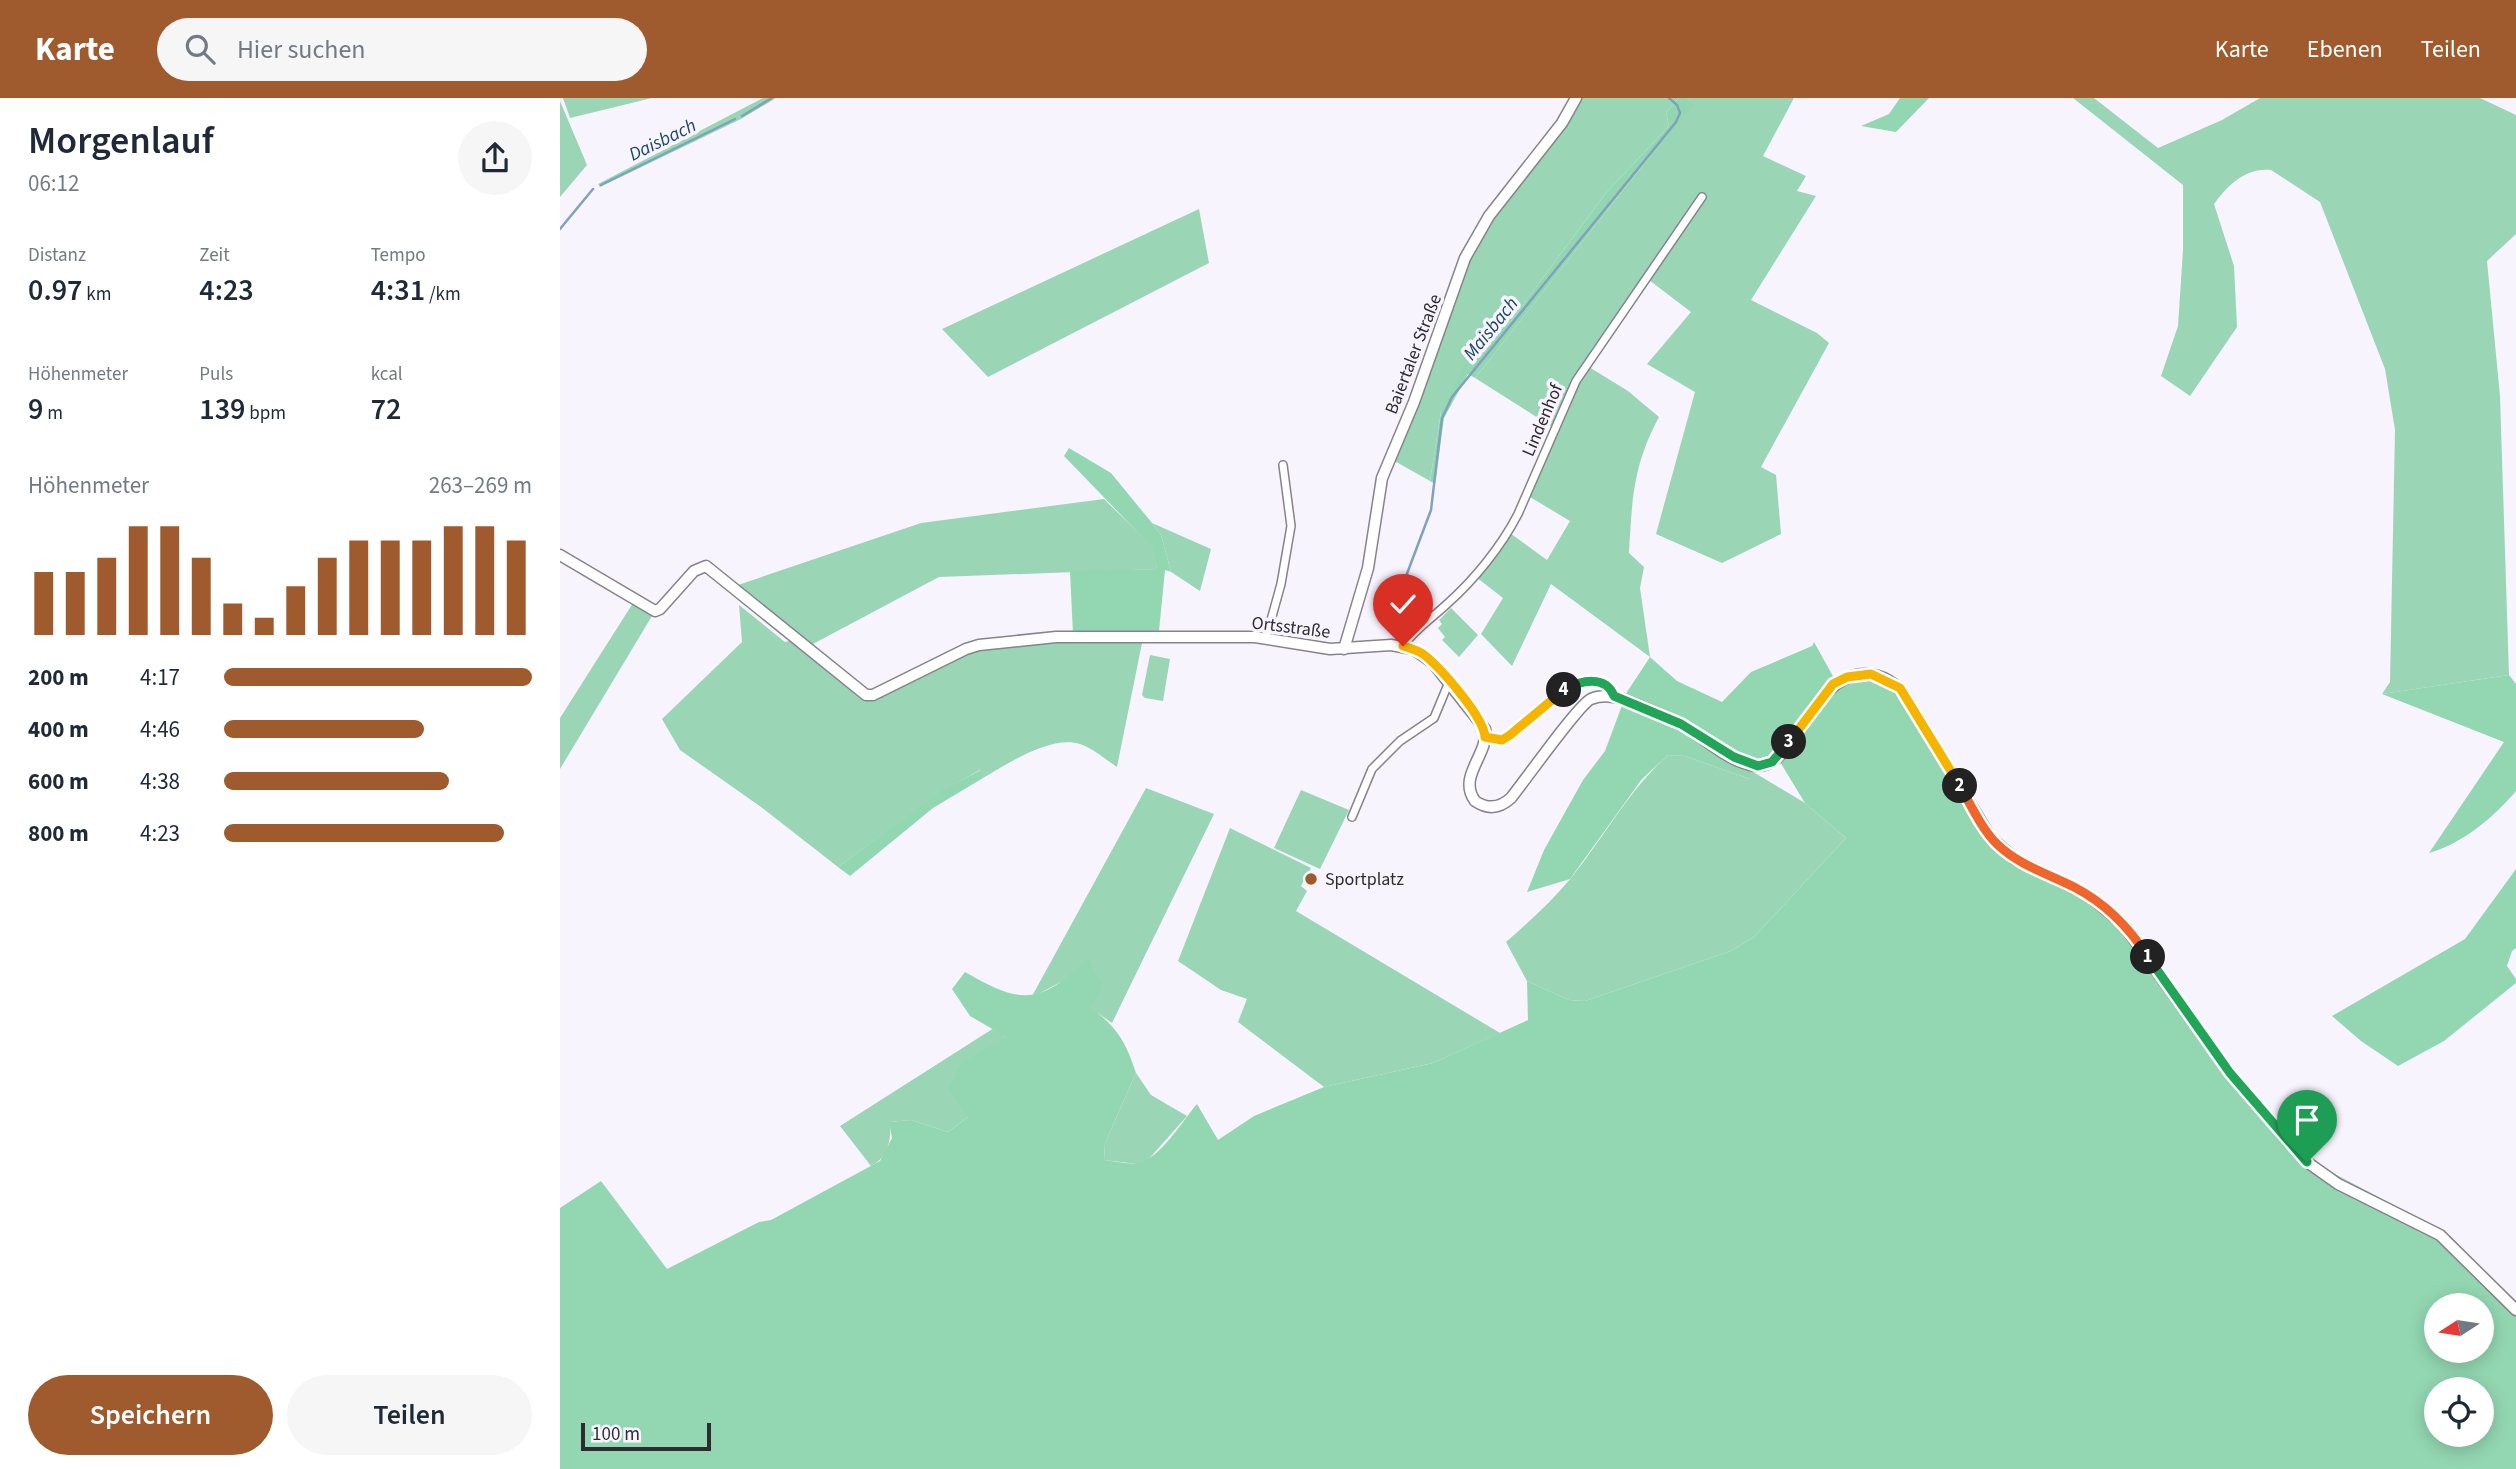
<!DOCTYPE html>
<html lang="de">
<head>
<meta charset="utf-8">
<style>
  body { margin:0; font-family:"Source Sans 3",sans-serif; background:#f6f6f7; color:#1f2937; height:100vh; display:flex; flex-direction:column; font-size:26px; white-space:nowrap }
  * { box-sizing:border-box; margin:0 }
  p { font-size:23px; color:#747a83 }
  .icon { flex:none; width:38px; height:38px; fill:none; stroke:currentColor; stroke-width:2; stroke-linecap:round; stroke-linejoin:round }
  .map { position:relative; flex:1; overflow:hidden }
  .side { display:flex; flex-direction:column; background:#fff; width:560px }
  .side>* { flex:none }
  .needle { width:46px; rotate:258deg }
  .controls { position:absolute; left:1864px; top:1195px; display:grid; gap:14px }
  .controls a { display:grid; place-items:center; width:70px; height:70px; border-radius:50%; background:#fff; box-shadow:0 4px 18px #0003; font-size:35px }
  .scale { position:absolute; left:21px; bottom:18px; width:130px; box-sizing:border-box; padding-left:7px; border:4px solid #2e2c30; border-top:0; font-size:19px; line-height:24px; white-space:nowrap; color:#2e2c30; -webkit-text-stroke:5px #f7f4fe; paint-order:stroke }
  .pin { position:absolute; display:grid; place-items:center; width:60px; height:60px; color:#fff; margin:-72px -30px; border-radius:50% 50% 50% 0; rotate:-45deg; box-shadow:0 0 7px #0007 }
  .pin .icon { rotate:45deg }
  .km { position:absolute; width:35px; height:35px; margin:-18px; border-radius:50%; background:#222; color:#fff; font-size:19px; line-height:35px; text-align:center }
  .round { display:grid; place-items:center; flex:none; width:74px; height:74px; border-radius:37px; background:#f6f6f7 }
  .overview { display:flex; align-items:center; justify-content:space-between; height:119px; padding:0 28px }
  h1 { font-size:38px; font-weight:600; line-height:52px }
  .figures { display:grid; grid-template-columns:repeat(3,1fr); gap:10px; height:119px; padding:7px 28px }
  .figures div { display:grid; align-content:center }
  .figures b { font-size:30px; font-weight:600 }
  .figures small { font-size:19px; font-weight:400 }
  .figures p { font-size:19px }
  .chart { height:196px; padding:14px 28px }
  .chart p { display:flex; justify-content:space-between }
  .chart svg { width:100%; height:126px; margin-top:7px; stroke:#9f5a2d; stroke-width:6 }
  .button { display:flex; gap:14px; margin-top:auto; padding:14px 28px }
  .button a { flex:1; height:80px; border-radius:42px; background:#9f5a2d; color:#fff; font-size:28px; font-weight:600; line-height:80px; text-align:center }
  .button a+a { background:#f6f6f7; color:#1f2937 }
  ul { padding:0 28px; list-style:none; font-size:23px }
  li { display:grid; grid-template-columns:112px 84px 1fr; align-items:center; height:52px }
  li i { height:18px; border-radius:9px; background:#9f5a2d }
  header { display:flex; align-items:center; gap:42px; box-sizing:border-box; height:98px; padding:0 35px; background:#9f5a2d; color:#fff }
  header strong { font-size:33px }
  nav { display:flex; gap:38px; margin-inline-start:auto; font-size:24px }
  .search { width:490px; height:63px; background:#f6f6f7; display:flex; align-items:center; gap:18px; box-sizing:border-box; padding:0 24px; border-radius:38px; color:#747a83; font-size:26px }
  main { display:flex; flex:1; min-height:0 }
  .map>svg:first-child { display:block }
</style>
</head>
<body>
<header>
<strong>Karte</strong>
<div class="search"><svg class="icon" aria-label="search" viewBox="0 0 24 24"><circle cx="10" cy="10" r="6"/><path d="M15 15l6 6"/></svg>Hier suchen</div>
<nav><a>Karte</a><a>Ebenen</a><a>Teilen</a></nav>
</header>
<main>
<section class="side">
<div class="overview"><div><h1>Morgenlauf</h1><p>06:12</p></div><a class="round"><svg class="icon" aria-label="share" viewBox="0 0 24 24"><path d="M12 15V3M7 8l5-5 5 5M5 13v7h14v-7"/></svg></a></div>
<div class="figures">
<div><p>Distanz</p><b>0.97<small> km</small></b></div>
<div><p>Zeit</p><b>4:23</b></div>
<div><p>Tempo</p><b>4:31<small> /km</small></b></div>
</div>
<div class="figures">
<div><p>Höhenmeter</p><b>9<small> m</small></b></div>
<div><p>Puls</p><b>139<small> bpm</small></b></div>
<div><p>kcal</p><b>72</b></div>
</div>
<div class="chart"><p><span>Höhenmeter</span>263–269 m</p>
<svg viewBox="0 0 160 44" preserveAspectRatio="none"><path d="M5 44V22M15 44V22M25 44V17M35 44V6M45 44V6M55 44V17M65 44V33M75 44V38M85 44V27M95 44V17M105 44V11M115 44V11M125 44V11M135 44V6M145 44V6M155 44V11"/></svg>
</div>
<ul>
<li><b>200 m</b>4:17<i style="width:100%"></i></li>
<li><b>400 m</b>4:46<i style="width:65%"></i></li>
<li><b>600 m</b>4:38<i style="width:73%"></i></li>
<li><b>800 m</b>4:23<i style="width:91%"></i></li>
</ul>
<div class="button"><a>Speichern</a><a>Teilen</a></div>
</section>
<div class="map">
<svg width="1956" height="1371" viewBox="0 0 1956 1371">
  <rect width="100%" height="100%" fill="#f7f4fe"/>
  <path fill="#9ad6b5" d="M 3,0 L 92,0 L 10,20 Z
    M 203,0 L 216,0 L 181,21 L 40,89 L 38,86 Z
    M 1019,0 L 1119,0 L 1106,14 L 1109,28 L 1046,95 L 951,223 L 935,236 L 881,314 L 870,383 L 831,361 L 909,157 L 920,139 Z
    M 1127,0 L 1234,0 L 1203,58 L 1246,78 L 1237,93 L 1256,98 L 1191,202 L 1257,235 L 1269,245 L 1201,369 L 1216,377 L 1221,436 L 1162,465 L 1096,436 L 1135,294 L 1087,266 L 1131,214 L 1089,182 L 1029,269 L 1068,293 L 1099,319 C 1073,367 1072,402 1069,455 L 1084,469 L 1080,490 L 1090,559 L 991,486 L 952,568 L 921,536 L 943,500 L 916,479 L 950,435 L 987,462 L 1010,423 L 970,399 L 997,332 L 915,280 L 1083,67 L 1134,7 Z
    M 1513,0 L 1534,0 L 1598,50 L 1662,22 L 1700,0 L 1920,0 L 1956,17 L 1956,136 L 1927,163 L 1940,298 L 1949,577 L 1822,596 L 1830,584 L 1835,332 L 1825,271 L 1760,104 L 1711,72 C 1686,69 1668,87 1654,106 L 1674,168 L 1677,229 L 1630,298 L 1601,278 L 1618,228 L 1623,152 L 1623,87 Z
    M 0,3 L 27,67 L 0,99 Z
    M 639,111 L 649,165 L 428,279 L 382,231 Z
    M 544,401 L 594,450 L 597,471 L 379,479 L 251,547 L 178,487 L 361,425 Z
    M 592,425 L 651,451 L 640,493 L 611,474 L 601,437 Z
    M 73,505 L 92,518 L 0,671 L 0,620 Z
    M 179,507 L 225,544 L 234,542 L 310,601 L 419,550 L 499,543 L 582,545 L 557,669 C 545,661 534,651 520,646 C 491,637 447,666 423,680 L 420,672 L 381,694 L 278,769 L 201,709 L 120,652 L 102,621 L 182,544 Z
    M 891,510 L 918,537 L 899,559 L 882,542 L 885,539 L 878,530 L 882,526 L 879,522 Z
    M 590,557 L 610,561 L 603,603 L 585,600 L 582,597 Z
    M 1108,657 L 1125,658 L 1190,681 L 1190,672 L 1245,705 L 1286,740 L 1194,839 L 1171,853 L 1025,903 L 1009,902 L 967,883 L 946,844 C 969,824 992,803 1011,780 C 1044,739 1069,692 1108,657 Z
    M 586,690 L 654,716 L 552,925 L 529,909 L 508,880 L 471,900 Z
    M 741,692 L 789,712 L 760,771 L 714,750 Z
    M 670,730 L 751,770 L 741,788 L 747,793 L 736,813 L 940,935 L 873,965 L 764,989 L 678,924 L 687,901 L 661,892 L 618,863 Z
    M 434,930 L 446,939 L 408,1019 L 388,1034 L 351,1022 L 330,1024 C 331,1041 329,1059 311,1068 L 280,1028 Z
    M 576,975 L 591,997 L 627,1018 L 588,1062 L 577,1066 L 544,1062 L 545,1045 Z"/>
  <path fill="#93d7b2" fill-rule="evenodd" d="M 1119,0 L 1127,0 L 1135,7 L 1083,67 L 915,280 L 908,276 L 884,320 L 875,386 L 870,383 L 881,314 L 909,258 L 951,223 L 1046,95 L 1109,28 L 1106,14 Z
    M 1340,0 L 1369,0 L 1336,34 L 1301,28 L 1329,16 Z
    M 509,350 L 551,375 L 592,425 L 601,437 L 611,474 L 605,472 L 599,533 L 513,536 L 510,473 L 597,471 L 593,450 L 504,358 Z
    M 1254,544 L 1274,580 C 1303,566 1319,566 1343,588 L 1435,738 L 1479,770 L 1502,778 L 1529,791 L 1571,825 L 1691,993 L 1754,1065 L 1885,1134 L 1956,1204 L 1956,1371 L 0,1371 L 0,1110 L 41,1083 L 107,1171 L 199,1124 L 211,1122 L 320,1063 L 332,1040 L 329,1024 L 351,1022 L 388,1034 L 408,1019 L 388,991 L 401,965 L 446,939 L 410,918 L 392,891 L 405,874 C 462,907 480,907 528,860 L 543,889 L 530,909 C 557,929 566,944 576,975 L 545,1045 L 544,1062 C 555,1063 568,1067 578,1065 C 599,1062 623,1022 637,1006 L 658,1042 L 694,1018 L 764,989 L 873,965 L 968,922 L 967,883 L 1009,902 L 1025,903 L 1171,853 L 1194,839 L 1286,740 L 1245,705 L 1220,664 L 1203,662 L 1190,672 L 1190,681 L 1125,658 L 1108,657 L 1082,681 L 1010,781 L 967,794 L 984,752 L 1023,682 L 1045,653 L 1067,594 L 1090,559 L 1117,583 L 1162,604 L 1191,574 L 1252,548 ZM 1876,1208 L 1922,1208 L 1922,1253 L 1876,1253 ZM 1876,1292 L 1922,1292 L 1922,1337 L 1876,1337 Z
    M 1949,577 L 1956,586 L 1956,693 C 1934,719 1902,746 1869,755 L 1944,644 L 1822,596 Z
    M 421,672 L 423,680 L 373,710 L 290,778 L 278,769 L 381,693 Z
    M 1956,771 L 1956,850 L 1952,853 L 1947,868 L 1956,881 L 1956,885 L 1884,943 L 1838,968 L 1801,943 L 1772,918 L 1905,841 Z"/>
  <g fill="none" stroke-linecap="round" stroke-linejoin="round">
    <path stroke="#81a2bb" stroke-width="2.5" d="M 182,18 L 212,0
      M 41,87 L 175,21
      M 0,131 L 33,91
      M 831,518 L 871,412 L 882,320 L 892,299 L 1116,24 L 1120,15 L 1117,7 L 1109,0"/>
    <g stroke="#86838c" stroke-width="10">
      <path id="street" d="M 706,540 L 721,486 L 731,428 L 723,367
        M 843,548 C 856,530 871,521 887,506 C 914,482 941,449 958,416 L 1016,283 L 1142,99
        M 925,639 L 942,642 L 950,637 C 969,621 1035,551 1054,598
        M 792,719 L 812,671 L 840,643 L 874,620 L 889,584"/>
    </g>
    <g stroke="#86838c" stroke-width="13">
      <path id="secondary" d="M 0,457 L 95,513 L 100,511 L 134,473 L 146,468 L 306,597 L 313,597 L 406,551 L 419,547 L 496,539 L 695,539 L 770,551 L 831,547 L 853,551 L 873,565 L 925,631 C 929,657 897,678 915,703 C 928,712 940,710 951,700 C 964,684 1019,606 1031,601 C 1040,597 1053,598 1063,601 C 1082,609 1103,617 1122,627 C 1144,639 1170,666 1197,668 C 1236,670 1251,575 1306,576 C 1322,576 1337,586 1346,599 L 1431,740 L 1455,761 L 1527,796 L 1563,826 L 1670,975 L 1747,1064 L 1778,1086 L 1880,1137 L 1956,1212
        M 784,551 L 808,470 L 822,380 L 854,304 L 905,160 L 929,118 L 1002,25 L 1016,0"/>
    </g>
    <use href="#street" stroke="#fff" stroke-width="7"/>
    <use href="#secondary" stroke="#fff" stroke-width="10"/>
  </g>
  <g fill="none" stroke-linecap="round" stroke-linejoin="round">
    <g stroke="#fff" stroke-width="14">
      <path id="split-1" d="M 1588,859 L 1670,975 L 1747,1064"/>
    </g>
    <g stroke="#fff" stroke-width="14">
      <path id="split-2" d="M 1400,688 C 1411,707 1422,732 1438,747 C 1459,767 1488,776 1514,789 C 1545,805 1569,829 1588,859"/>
    </g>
    <g stroke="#fff" stroke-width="14">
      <path id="split-3" d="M 1229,644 L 1273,586 L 1287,579 L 1311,576 L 1340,590 L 1400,688"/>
    </g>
    <g stroke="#fff" stroke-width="14">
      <path id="split-4" d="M 1004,592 C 1021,582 1046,577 1054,598 L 1121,626 L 1174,659 L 1198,668 L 1212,664 L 1229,644"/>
    </g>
    <g stroke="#fff" stroke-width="14">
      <path id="split-5" d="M 843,548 C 850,550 857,552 863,556 C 880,569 924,619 925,639 L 942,642 L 950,637 L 1004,592"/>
    </g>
    <use href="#split-1" stroke="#22a559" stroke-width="9"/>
    <use href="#split-2" stroke="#f0652b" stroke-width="9"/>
    <use href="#split-3" stroke="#f5b400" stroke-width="9"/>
    <use href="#split-4" stroke="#22a559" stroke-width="9"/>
    <use href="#split-5" stroke="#f5b400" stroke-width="9"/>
  </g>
  <circle fill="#9f5a2d" stroke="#f7f4fe" stroke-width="2.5" cx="751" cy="781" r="7"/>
  <g text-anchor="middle" stroke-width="7" stroke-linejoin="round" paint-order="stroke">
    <g font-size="18" fill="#2e2c30" stroke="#f7f4fe">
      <text transform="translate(853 256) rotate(-69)" y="6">Baiertaler Straße</text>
      <text transform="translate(982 322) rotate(-67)" y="6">Lindenhof</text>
      <text transform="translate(731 529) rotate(7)" y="6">Ortsstraße</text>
    </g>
    <g font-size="18" fill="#2e2c30" stroke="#f7f4fe" text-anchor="start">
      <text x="765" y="787">Sportplatz</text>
    </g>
    <g font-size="19" font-style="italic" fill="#194764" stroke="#f7f4fe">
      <text transform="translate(102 41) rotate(-26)" y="7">Daisbach</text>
      <text transform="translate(930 230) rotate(-51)" y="7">Maisbach</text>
    </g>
  </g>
</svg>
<div class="controls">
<a><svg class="needle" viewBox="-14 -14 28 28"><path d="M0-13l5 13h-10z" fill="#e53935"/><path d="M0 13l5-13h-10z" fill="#747a83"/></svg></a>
<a><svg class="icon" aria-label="locate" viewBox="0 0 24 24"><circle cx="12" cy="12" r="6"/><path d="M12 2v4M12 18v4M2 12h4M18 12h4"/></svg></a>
</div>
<div class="scale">100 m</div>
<div class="pin" style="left:1747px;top:1064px;background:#1e9e55"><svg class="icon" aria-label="arrive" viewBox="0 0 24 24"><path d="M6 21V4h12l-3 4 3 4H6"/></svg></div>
<div class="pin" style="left:843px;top:548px;background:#d93025"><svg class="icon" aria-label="check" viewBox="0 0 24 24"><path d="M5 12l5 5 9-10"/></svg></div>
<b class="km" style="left:1588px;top:859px">1</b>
<b class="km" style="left:1400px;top:688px">2</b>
<b class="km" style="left:1229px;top:644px">3</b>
<b class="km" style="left:1004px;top:592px">4</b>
</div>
</main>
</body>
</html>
